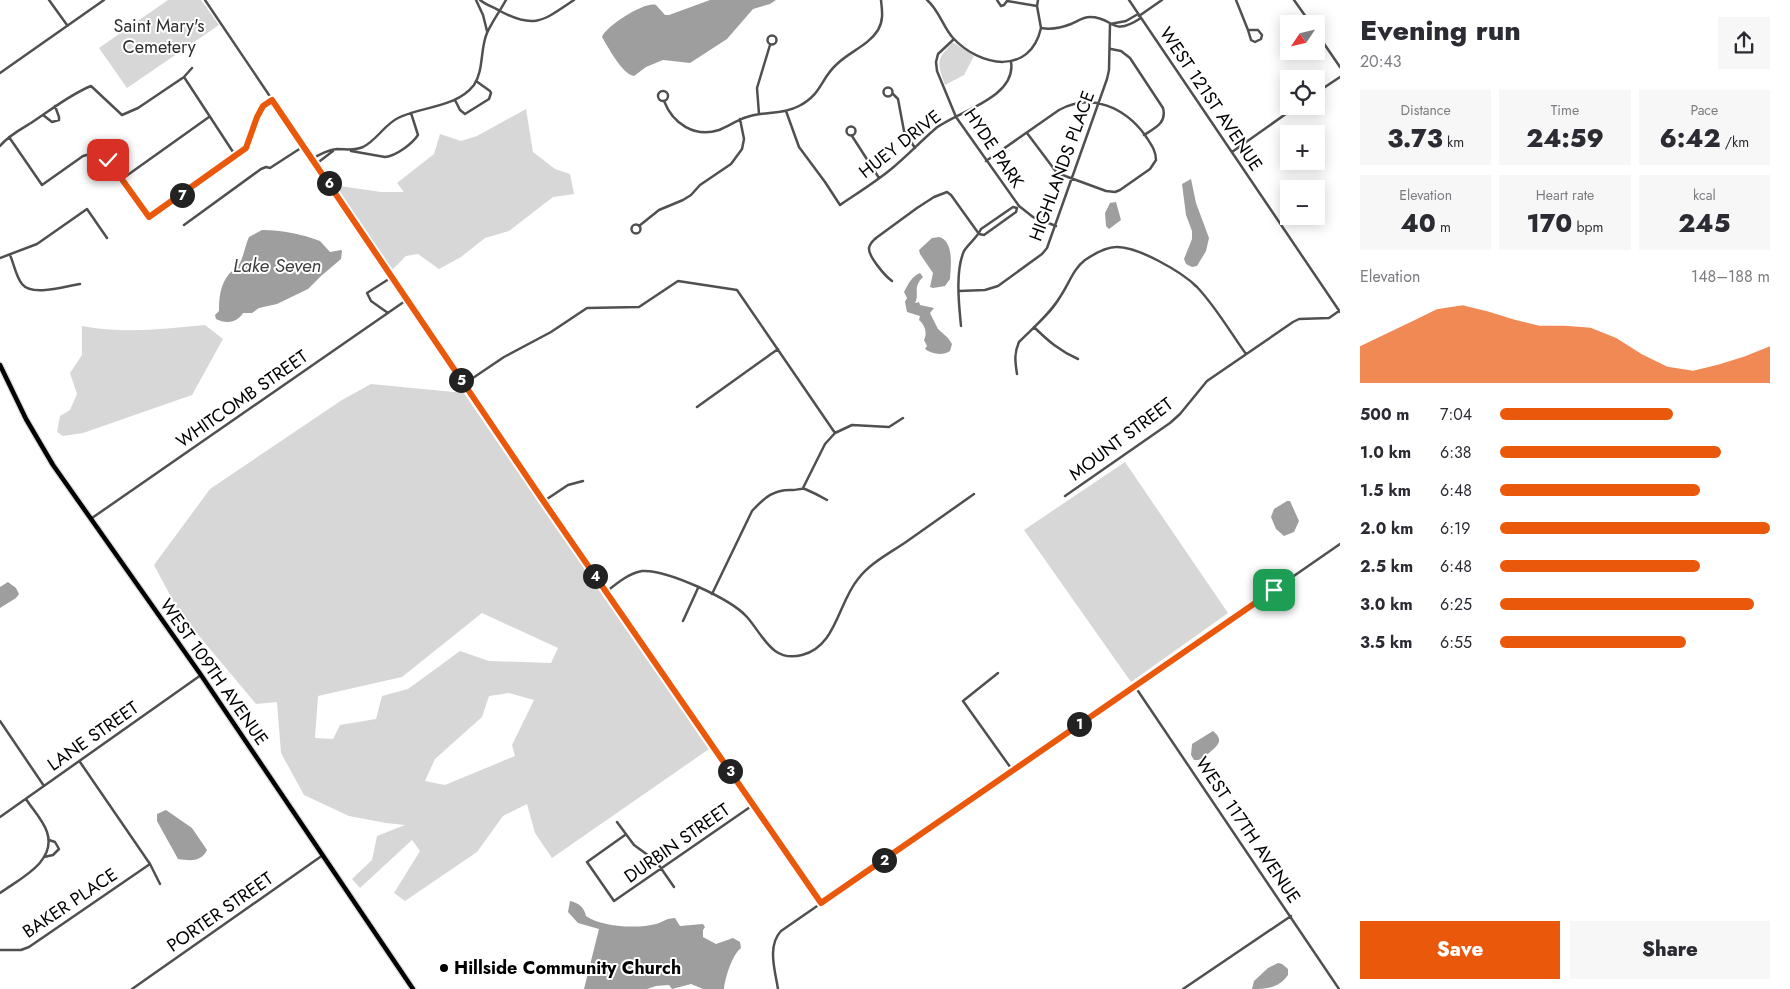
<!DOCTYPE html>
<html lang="en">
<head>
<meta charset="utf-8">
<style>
  body { margin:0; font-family:Jost,sans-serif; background:#f7f7f7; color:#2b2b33; height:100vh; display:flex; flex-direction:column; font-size:19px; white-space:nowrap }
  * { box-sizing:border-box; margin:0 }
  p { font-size:16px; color:#7c7c81 }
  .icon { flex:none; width:28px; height:28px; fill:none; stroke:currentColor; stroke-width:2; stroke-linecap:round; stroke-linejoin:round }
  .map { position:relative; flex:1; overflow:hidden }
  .details { display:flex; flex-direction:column; background:#fff; width:450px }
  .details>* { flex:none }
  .needle { width:32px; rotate:235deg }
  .fabs { position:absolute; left:1280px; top:15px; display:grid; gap:10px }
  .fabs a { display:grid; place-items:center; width:45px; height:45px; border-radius:0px; background:#fff; box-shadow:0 2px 12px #0003; font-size:25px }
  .pin { position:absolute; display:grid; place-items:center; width:42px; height:42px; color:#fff; margin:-21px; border-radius:10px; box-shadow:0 2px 8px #0006 }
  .km { position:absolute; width:25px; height:25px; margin:-12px; border-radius:50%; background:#222; color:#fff; font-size:14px; line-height:25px; text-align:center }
  .round { display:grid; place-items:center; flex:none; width:52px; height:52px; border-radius:0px; background:#f7f7f7 }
  .headline { display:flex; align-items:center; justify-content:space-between; height:85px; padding:0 20px }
  h1 { font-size:28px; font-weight:800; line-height:38px }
  .metrics { display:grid; grid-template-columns:repeat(3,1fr); gap:8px; height:85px; padding:5px 20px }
  .metrics div { display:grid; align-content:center; border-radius:0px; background:#f7f7f7; text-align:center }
  .metrics b { font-size:25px; font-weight:800 }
  .metrics small { font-size:14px; font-weight:400 }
  .metrics p { font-size:14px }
  .chart { height:140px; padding:10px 20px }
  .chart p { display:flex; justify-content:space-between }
  .chart svg { width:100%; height:90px; margin-top:5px; fill:#ea580c; opacity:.7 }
  .cta { display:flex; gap:10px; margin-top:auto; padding:10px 20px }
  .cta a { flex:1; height:58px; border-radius:0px; background:#ea580c; color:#fff; font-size:20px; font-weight:800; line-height:58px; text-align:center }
  .cta a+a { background:#f7f7f7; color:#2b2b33 }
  ul { padding:0 20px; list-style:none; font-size:16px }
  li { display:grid; grid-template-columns:80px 60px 1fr; align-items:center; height:38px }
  li i { height:12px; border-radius:6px; background:#ea580c }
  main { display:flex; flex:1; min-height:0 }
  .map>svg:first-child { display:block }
</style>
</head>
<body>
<main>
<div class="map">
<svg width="1340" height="989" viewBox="0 0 1340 989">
  <rect width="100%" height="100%" fill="#fff"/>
  <path fill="#d7d7d7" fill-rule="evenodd" d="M 168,0 L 201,0 L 219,25 L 127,88 L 99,48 Z
    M 952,43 L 954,43 L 974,56 L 964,75 L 945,85 C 937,63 936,60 952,43 Z
    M 526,109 L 533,152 L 555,169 L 570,174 L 574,194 L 553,197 L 509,231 L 485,238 L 461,257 L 439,269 L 418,254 L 406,256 L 391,271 L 333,185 L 381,192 L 404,192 L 397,183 L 434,154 L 440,134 L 461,141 L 477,136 Z
    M 205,325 L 223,339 L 192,395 L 83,433 L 63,436 L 57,432 L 60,416 L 70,410 L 77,394 L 70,373 L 82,355 L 82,326 C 123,334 164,329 205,325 Z
    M 371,384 L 464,393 L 709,749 L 552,858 L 535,833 L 527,804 L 503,816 L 477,852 L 405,901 L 394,893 L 420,851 L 412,840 L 360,888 L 352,879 L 372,860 L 377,836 L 405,825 L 386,823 L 349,816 L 304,795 L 281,753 L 277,702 L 256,704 L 179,612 L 154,565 L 210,489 L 342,400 ZM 482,613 L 558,648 L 551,663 L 489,661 L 460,651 L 408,689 L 382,696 L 376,719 L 340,725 L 333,739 L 315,738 L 318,696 L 402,677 ZM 509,693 L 534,700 L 512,745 L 515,756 L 445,785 L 425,781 L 435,759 L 482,717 L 489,696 Z
    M 1125,462 L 1228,613 L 1131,682 L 1024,530 Z"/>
  <path fill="#9e9e9e" d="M 710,0 L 776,0 L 770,4 L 753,9 L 727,39 L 690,63 L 663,60 L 646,67 L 634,76 C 622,74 608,47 602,37 C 606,26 645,1 656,5 L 665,15 L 669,15 Z
    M 1191,179 L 1196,203 L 1209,238 L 1206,251 L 1197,266 L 1192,267 L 1186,264 L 1184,259 L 1192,239 L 1192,231 L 1186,215 L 1182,184 Z
    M 1116,202 L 1121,220 L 1109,229 L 1106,226 L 1105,213 L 1110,203 Z
    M 262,230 C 283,230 301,234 320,241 L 330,252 L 341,250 L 342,251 L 341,259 L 321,276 L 308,289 L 277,304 L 259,308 L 252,313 L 243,313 C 237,323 226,324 216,319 L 215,315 L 219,311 C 219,298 220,285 229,274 C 233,270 237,268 240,263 C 244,255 245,246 249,237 Z
    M 939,237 C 954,241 951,266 950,279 L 945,286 L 933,288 L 930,287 L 933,273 L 920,254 L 919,250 L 932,238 Z
    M 920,273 L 923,277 C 912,288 920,293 915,303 L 919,302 L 920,305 L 934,308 L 930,313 L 938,329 L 948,338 L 952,344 L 950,351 C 943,356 931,354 925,349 L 927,346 L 924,340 C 928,332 924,324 919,320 L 920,316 L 907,312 L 905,302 L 907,298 L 904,292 C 909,283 911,277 920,273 Z
    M 1287,501 L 1290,501 L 1299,521 L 1294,532 L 1284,536 L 1276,529 L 1271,517 L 1274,509 Z
    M 8,582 L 16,588 L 19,594 L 16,598 L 0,608 L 0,587 Z
    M 1213,731 C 1225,741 1217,746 1209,753 C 1203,757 1201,761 1194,760 L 1191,755 L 1192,744 Z
    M 166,810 L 192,828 L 207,850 C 201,862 191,861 178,859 L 157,821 L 157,814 Z
    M 570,901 C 579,903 584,907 586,916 C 601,927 638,929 656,924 C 663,922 667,918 675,918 L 680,926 L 703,924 L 705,927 L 703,930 L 703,937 L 716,944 L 733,938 L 740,942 L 741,948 C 732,955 725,978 724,989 L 703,989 L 691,984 L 672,989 L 669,985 L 656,986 L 647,989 L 584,989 L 599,929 L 578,923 L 568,912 Z
    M 1278,963 L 1282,964 L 1288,969 L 1288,975 C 1279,988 1267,989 1252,989 L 1254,981 L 1268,968 Z"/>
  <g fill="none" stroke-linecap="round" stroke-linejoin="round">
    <g stroke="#dbdbdb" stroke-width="7">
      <path id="primary" d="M 0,365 L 26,419 L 53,465 L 201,675 L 413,989"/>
    </g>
    <path stroke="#505050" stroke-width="2.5" d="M 49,0 L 67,25
      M 205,0 L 464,384 L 821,903
      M 476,0 L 483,15 L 487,31
      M 480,0 C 486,5 494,7 500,11 C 535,30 544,20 574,0
      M 927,0 C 939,10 943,27 953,38 C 980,67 1030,76 1041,28 C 1052,30 1061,28 1071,24 C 1078,21 1083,17 1090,17 C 1115,17 1110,38 1141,18
      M 997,0 L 1001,6 L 1004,5 L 1007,1
      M 1038,0 L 1037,6 L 1041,28
      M 1129,0 L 1340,312
      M 1236,0 L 1248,30 L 1251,40 L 1255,42 L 1261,39 L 1262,35 L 1258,30 L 1248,30
      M 1294,0 L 1311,24
      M 1007,1 L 1037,6
      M 1139,16 L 1162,0
      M 1110,24 L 1126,21 L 1138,14
      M 1316,32 L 1340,67
      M767.5 40a4.5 4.5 0 1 1 9 0a4.5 4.5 0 1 1-9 0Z
      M 954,39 L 938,54 L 936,62 L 937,71 L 956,117 L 1019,206 L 1033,217 L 1056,226
      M 1111,49 L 1121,51 L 1130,58 L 1163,108 C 1167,123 1155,128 1144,135
      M 192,68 L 184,77 L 235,155
      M 0,73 L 104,0
      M883.5 92a4.5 4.5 0 1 1 9 0a4.5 4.5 0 1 1-9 0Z
      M658 96a5 5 0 1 1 10 0a5 5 0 1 1-10 0Z
      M 1316,93 L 1340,77
      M 893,94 L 898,99 L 904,131 L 915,148
      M 455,100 L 460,110 L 465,114 L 489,99 L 491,93 L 490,91 L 476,81
      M 664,101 C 673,124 695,138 719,130 C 729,126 737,120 747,117 C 764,111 782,115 799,106 C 823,93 820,79 837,64 C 849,52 869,45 878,30 C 884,20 882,10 881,0
      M 786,111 L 799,147 L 825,182 L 840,205 C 856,194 874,183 890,170 C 906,157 920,142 935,129 C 956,112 1017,98 1011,62
      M 759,114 L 757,88 L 770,45
      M 43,115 L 52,122 L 59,120 L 59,117 L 55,106
      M846.5 131a4.5 4.5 0 1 1 9 0a4.5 4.5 0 1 1-9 0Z
      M 852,136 L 879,178
      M 9,137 L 42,185 L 83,156 L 98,152 L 108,159 L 149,217 L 246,148 L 257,117 L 263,106 L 272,100
      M 0,146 C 8,136 21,129 31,123 C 51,110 69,95 91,86 L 122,115 L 138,108 L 184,77
      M 351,151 L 385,157 C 396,156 412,144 418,135 L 411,113
      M 1232,152 L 1297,106
      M 312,159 C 320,154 328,150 337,149 C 346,149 354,151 363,147 C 377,140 384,125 398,118 C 422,106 456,108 474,85 C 484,70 480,49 487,33 C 492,22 500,11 506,0
      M 986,161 L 1059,110 C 1092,92 1125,108 1145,135 C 1150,143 1156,150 1156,160 L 1150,169 L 1120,190 L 1115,192 L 1106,191 L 1057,173 L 1027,133
      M 316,164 L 333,151
      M 122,179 L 209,117
      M631.5 229a4.5 4.5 0 1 1 9 0a4.5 4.5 0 1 1-9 0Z
      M 184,225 L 261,169 L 266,167 L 270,168 L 304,146
      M 639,226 L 659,210 L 683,200 L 691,195 L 700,185 L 731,164 L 742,149 L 744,139 L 740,119
      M 979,234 L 984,235 L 1016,212 L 1017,208
      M 10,255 C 14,264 16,277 22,284 C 32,297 66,286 80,284
      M 0,258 L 37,244 L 87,209 L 107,238
      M 892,281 C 885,276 868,256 869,248 C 870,243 873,241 876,238 L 917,208 L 934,197 L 947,192 L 951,195 L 979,234
      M 959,291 L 985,290 L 998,286 L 1042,254 L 1047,248 L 1107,79 L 1109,70 L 1110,24
      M 388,313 L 371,301 L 367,293 L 392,277
      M 961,326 C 959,305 955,271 964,251 C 969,243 977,238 981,229 L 1013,207 L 1017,208
      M 1034,327 C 1048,341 1060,351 1078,359
      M 1017,374 C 1015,361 1014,353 1019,342 C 1033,328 1050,314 1060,297 C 1069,284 1073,269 1085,260 C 1094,254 1106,247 1116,247 C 1137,246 1182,272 1197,287 C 1216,307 1230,332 1246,354
      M 464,384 L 504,357 L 551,332 L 587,308 L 639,307 L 678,281 L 737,290 L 835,433
      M 697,407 L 778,349
      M 803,488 L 825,444 L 835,433 L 852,425 L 889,427 L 903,418
      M 1065,496 L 1170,423 L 1180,414 L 1207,381 L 1293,322 L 1299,319 L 1329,318 L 1339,311
      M 544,501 L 568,485 L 583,481
      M 92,518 L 408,299
      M 606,592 C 616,584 629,573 642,571 C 666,569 731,599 747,617 C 763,635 772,663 802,655 C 836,647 838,603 858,579 C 870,563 890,553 906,542 C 929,526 951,510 974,494
      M 712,594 L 752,511 C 765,497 774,489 793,490 C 797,490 801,488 805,489 C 812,492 820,496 827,500
      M 683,621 L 698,588
      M 998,673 L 963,701 L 1013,771
      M 1134,685 L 1339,989
      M 0,721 L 44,786
      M 80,762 L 150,864 L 160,884
      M 0,817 L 201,675
      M 617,822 L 634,845 L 656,861 L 674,887
      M 625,835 L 587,862 L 614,901 L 753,805
      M 44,857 L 53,855 L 59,849 L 55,842 L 49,840
      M 0,893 C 19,879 57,862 47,832 C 43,820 33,810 26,799
      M 0,950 L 21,950 L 29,947 L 150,864
      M 132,989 L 323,855
      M 778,989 C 775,970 767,946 781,931 L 1340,544
      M 1183,989 L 1291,916"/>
    <use href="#primary" stroke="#000" stroke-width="4.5"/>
  </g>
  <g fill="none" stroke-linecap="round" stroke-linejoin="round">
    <g stroke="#fff" stroke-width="10">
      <path id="route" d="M 108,160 L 149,217 L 246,148 L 257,117 L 263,106 L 272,100 L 544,502 L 821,903 L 1274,590"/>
    </g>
    <use href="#route" stroke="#ea580c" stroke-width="6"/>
  </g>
  <circle fill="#000" stroke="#fff" stroke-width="2" cx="444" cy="968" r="5"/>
  <g text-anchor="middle" stroke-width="4" stroke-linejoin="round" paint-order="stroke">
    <g font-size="18" fill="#2e2e2e" stroke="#fff">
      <text x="159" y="32">Saint Mary's<tspan x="159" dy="21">Cemetery</tspan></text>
    </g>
    <g font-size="18" fill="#000" stroke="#fff">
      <text transform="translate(1211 99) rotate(56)" y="6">WEST 121ST AVENUE</text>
      <text transform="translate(900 144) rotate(-38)" y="6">HUEY DRIVE</text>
      <text transform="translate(994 148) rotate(56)" y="6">HYDE PARK</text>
      <text transform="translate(1062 166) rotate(-70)" y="6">HIGHLANDS PLACE</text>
      <text transform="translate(242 399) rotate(-35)" y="6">WHITCOMB STREET</text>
      <text transform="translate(1121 439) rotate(-37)" y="6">MOUNT STREET</text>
      <text transform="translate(214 672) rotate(55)" y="6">WEST 109TH AVENUE</text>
      <text transform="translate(93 736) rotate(-35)" y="6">LANE STREET</text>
      <text transform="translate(1248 830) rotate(56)" y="6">WEST 117TH AVENUE</text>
      <text transform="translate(677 843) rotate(-35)" y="6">DURBIN STREET</text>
      <text transform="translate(70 903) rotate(-34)" y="6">BAKER PLACE</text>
      <text transform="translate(220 912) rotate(-35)" y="6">PORTER STREET</text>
    </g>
    <g font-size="18" font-weight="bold" fill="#000" stroke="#fff" text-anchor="start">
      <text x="454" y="974">Hillside Community Church</text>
    </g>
    <g font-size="19" font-style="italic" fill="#3f3f3f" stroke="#fff">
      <text x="277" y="272">Lake Seven</text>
    </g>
  </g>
</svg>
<div class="fabs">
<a><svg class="needle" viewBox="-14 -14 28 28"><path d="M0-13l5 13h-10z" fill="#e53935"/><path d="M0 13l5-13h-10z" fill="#7c7c81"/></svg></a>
<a><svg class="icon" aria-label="locate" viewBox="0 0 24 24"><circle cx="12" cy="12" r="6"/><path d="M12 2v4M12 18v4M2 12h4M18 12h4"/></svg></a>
<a>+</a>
<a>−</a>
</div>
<div class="pin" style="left:1274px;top:590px;background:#1e9e55"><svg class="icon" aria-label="arrive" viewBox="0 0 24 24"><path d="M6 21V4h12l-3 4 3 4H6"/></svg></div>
<div class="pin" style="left:108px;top:160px;background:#d93025"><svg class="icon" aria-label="check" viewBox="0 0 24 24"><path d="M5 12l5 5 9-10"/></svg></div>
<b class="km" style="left:1079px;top:724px">1</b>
<b class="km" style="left:884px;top:860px">2</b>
<b class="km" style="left:730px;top:771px">3</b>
<b class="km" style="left:595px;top:576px">4</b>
<b class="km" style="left:461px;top:380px">5</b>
<b class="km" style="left:329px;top:183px">6</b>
<b class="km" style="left:182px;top:195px">7</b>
</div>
<section class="details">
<div class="headline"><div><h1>Evening run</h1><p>20:43</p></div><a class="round"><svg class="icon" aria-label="share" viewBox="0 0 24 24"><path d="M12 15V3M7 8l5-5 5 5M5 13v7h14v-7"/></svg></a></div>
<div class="metrics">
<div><p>Distance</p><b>3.73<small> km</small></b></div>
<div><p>Time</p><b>24:59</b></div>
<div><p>Pace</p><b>6:42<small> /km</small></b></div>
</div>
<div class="metrics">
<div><p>Elevation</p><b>40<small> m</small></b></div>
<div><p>Heart rate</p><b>170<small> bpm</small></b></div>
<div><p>kcal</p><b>245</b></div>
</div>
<div class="chart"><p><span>Elevation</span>148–188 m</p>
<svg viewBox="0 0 160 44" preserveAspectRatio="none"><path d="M0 44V26L10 20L20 14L30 8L40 6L50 9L60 13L70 16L80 16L90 17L100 22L110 30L120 36L130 38L140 35L150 31L160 26V44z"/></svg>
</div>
<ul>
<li><b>500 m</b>7:04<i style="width:64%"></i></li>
<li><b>1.0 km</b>6:38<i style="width:82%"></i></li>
<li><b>1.5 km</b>6:48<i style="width:74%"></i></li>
<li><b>2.0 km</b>6:19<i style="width:100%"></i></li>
<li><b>2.5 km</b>6:48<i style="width:74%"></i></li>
<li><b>3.0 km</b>6:25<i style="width:94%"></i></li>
<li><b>3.5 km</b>6:55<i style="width:69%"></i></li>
</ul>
<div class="cta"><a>Save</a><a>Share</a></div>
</section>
</main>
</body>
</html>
